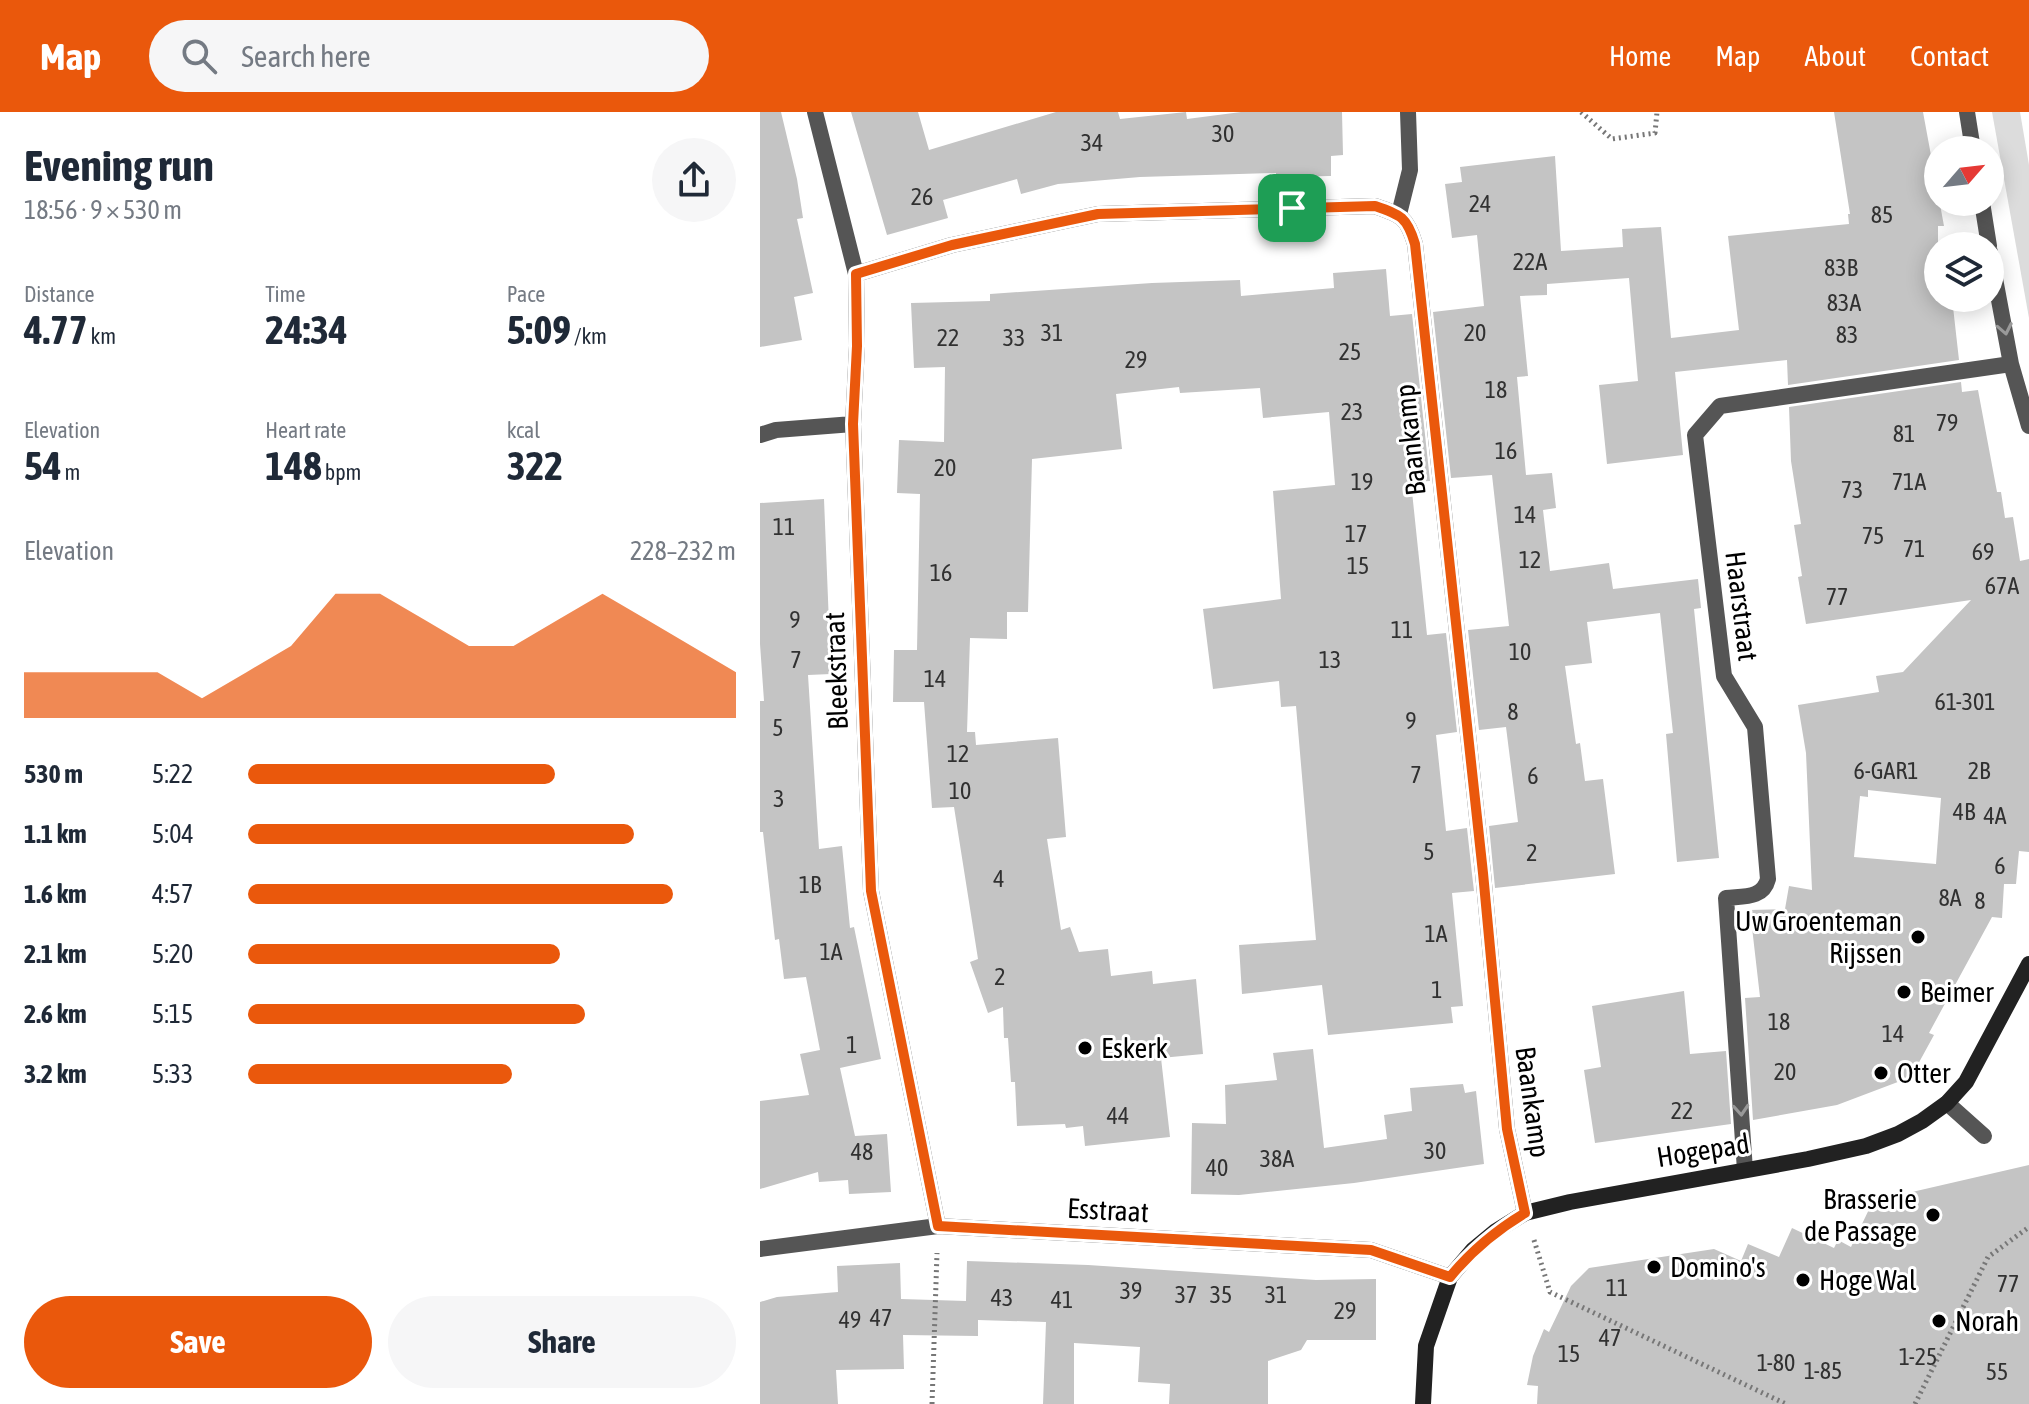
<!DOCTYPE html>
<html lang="en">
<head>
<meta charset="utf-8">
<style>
  body { margin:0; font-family:"Asap Condensed",sans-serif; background:#f6f6f7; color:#1f2937; height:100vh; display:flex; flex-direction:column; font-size:30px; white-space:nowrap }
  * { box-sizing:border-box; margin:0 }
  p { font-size:26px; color:#747a83 }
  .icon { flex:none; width:44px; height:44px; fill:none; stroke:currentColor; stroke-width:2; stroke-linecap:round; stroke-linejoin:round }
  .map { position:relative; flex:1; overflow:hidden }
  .details { display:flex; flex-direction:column; background:#fff; width:760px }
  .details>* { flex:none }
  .needle { width:52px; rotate:62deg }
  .tools { position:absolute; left:1164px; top:24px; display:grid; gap:16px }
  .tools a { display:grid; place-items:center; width:80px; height:80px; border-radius:50%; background:#fff; box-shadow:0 4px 20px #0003; font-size:40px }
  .pin { position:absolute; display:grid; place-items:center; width:68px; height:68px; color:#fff; margin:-34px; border-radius:16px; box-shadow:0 4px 12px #0006 }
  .round { display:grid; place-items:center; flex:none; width:84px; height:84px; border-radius:42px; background:#f6f6f7 }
  .summary { display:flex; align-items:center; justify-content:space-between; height:136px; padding:0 24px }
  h1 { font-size:44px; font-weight:700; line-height:60px }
  .stats { display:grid; grid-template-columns:repeat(3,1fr); gap:12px; height:136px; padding:8px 24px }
  .stats div { display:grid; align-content:center }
  .stats b { font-size:40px; font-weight:700 }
  .stats small { font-size:22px; font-weight:400 }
  .stats p { font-size:22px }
  .chart { height:224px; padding:16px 24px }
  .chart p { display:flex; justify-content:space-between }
  .chart svg { width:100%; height:144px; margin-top:8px; fill:#ea580c; opacity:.7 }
  .primary-button { display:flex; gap:16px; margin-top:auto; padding:16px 24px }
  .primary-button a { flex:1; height:92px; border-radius:48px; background:#ea580c; color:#fff; font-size:32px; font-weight:700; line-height:92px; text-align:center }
  .primary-button a+a { background:#f6f6f7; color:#1f2937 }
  ul { padding:0 24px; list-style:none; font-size:26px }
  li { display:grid; grid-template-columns:128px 96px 1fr; align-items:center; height:60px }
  li i { height:20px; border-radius:10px; background:#ea580c }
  header { display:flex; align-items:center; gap:48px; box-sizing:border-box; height:112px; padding:0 40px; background:#ea580c; color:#fff }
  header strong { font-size:38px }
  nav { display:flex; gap:44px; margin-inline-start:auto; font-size:28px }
  .search { width:560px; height:72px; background:#f6f6f7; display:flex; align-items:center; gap:20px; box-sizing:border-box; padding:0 28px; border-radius:44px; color:#747a83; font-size:30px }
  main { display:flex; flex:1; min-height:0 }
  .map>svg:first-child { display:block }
</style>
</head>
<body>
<header>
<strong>Map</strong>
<div class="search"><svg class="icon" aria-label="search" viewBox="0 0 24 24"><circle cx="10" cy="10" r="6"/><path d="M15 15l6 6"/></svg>Search here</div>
<nav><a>Home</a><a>Map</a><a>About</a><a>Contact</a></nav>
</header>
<main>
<section class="details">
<div class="summary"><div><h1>Evening run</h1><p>18:56 · 9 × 530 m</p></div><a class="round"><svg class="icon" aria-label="share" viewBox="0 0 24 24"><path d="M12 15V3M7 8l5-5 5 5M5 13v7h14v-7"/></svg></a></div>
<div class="stats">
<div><p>Distance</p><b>4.77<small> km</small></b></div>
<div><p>Time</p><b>24:34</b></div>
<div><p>Pace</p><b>5:09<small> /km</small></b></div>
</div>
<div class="stats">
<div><p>Elevation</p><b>54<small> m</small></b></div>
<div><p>Heart rate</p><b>148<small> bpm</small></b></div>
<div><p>kcal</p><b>322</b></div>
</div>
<div class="chart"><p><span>Elevation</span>228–232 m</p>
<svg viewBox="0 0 160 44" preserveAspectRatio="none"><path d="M0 44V30L10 30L20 30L30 30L40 38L50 30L60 22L70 6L80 6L90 14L100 22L110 22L120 14L130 6L140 14L150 22L160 30V44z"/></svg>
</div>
<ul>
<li><b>530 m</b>5:22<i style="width:63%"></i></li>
<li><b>1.1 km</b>5:04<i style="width:79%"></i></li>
<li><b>1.6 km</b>4:57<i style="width:87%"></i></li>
<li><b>2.1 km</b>5:20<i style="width:64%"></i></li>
<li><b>2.6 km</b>5:15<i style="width:69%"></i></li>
<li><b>3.2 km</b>5:33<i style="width:54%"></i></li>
</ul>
<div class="primary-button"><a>Save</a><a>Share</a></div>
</section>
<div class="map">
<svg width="1269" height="1292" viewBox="0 0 1269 1292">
  <rect width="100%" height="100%" fill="#fff"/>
  <path fill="#dcdcdc" d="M 1232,0 L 1260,0 L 1269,53 L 1269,206 Z"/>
  <path fill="#c4c4c4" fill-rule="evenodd" d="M 0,0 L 21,0 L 37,67 L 43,106 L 37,107 L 53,181 L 34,185 L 42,228 L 0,235 Z
    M 91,0 L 158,0 L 169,38 L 296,0 L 358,0 L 360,7 L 426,0 L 427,7 L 481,0 L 582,0 L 583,43 L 571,44 L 571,64 L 516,65 L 516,61 L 380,65 L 298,72 L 261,82 L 257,67 L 183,88 L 188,106 L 127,123 Z
    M 1074,0 L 1163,0 L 1184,114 L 1178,114 L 1178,186 L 1192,186 L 1199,248 L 1028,273 L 1027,248 L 915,260 L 923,343 L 847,352 L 839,273 L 878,269 L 869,166 L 787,172 L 787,183 L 760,184 L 768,264 L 757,265 L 766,363 L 792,361 L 796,396 L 783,398 L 790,459 L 849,451 L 853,477 L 938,467 L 941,496 L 934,497 L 959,746 L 917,750 L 906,622 L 913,621 L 900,501 L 827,510 L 832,551 L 805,554 L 816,632 L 820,631 L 825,669 L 843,667 L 855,762 L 735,776 L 729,714 L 758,710 L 746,615 L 719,618 L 708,518 L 749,514 L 732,363 L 691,366 L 673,200 L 724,194 L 717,123 L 692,126 L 685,72 L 702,70 L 700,55 L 795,44 L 801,139 L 863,135 L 862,117 L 901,115 L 911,226 L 979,218 L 968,124 L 1089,112 L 1088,102 L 1090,102 Z
    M 626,157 L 630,204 L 652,202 L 670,369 L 651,370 L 667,523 L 686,521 L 697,620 L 676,623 L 686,719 L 707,716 L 712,762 L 714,779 L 692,781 L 703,894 L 691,895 L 693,911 L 568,923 L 562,873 L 482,882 L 479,833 L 556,828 L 536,594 L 521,595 L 519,569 L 453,577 L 443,497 L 521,487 L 513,379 L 575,373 L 569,300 L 503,306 L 500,276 L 420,281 L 419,275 L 356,282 L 362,337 L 272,347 L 268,500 L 247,500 L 247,527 L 210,526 L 207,620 L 215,620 L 216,633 L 298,626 L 306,725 L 287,727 L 301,818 L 310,815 L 319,840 L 348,837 L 351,864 L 392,859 L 393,872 L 436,867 L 443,942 L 401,946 L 410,1025 L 325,1034 L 323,1014 L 306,1016 L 305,1012 L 257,1014 L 255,970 L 251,970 L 248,926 L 244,926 L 243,895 L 228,901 L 210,850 L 218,847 L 194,695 L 172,696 L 164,590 L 133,590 L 134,538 L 157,538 L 160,382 L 137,381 L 139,328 L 184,330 L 185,255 L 154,256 L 151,191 L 230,189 L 230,182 L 392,171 L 480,168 L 481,184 L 574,176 L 573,161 Z
    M 1201,270 L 1202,280 L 1218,278 L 1237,380 L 1241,380 L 1245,406 L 1253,405 L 1260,449 L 1269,447 L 1269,740 L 1259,739 L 1256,772 L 1244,772 L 1242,806 L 1232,805 L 1169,921 L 1174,923 L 1151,965 L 1077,993 L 993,1008 L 985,886 L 1000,885 L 990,798 L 1025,797 L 1029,774 L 1052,778 L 1046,641 L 1038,593 L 1119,580 L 1116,564 L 1143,560 L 1211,488 L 1046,512 L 1038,465 L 1042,464 L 1034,413 L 1041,412 L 1031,349 L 1029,295 ZM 1108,678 L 1181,686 L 1176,752 L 1094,745 L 1100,684 L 1108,685 Z
    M 64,387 L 71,562 L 48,563 L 59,737 L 82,734 L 90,816 L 94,815 L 121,947 L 80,956 L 95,1024 L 127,1022 L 131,1080 L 89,1082 L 88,1068 L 59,1070 L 58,1060 L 0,1077 L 0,989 L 49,983 L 40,942 L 60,938 L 46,865 L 24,867 L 19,827 L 15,828 L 3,720 L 0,720 L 0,589 L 4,589 L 0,532 L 0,391 Z
    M 924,879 L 930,942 L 966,939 L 971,1012 L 835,1031 L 824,958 L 841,955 L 832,894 Z
    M 553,937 L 564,1036 L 627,1027 L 624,1003 L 652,999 L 650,976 L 703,972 L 705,981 L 716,979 L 724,1052 L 594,1071 L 479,1083 L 431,1082 L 432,1011 L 466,1012 L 465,973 L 517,968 L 513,941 Z
    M 1269,1053 L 1269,1292 L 777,1292 L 778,1274 L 767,1273 L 773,1244 L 784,1217 L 789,1220 L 811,1174 L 829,1156 L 954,1137 L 981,1149 L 988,1132 L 1019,1145 L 1032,1116 L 1074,1136 L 1078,1128 L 1091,1135 L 1113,1089 Z
    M 207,1149 L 328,1153 L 556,1168 L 616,1167 L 616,1228 L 547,1228 L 541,1238 L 508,1249 L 508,1292 L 409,1292 L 410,1272 L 378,1270 L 380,1235 L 314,1231 L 314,1292 L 283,1292 L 286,1210 L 218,1208 L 218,1224 L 143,1223 L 144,1257 L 76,1258 L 78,1292 L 0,1292 L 0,1190 L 17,1185 L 78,1180 L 77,1154 L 140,1151 L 141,1187 L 206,1189 Z"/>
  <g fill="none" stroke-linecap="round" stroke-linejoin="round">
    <path stroke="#777" stroke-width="5" stroke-dasharray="2 4" stroke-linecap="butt" d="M 821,0 L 852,27 L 895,21 L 897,0
      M 774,1128 L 790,1180 L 1026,1292
      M 172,1292 L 177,1141
      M 1155,1292 L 1228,1145 L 1269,1115"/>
    <path stroke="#555" stroke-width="16" d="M 639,102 L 650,58 L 648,0"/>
    <path stroke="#555" stroke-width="16" d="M 55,0 L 96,162 L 97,234 L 93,312 L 111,779 L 178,1114
      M 1207,0 L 1213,38
      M 1222,90 L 1229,134
      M 1230,140 L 1251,252 L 1269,314
      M 96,162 L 192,133 L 338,102 L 615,94 C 641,103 647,105 655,132 L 723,761 L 747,1017 L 765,1101
      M 0,323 L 16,318 L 93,312
      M 1187,991 L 1224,1024
      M 985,1058 L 966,786 C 983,784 1003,787 1008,767 L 995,615 L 964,564 L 935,323 L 960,294 L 1251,252
      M 0,1137 L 178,1114 L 611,1138 L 690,1165"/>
    <path stroke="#222" stroke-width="16" d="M 663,1292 L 666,1234 L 690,1165 L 713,1138 L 736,1119 L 765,1101 L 810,1090 L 1048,1047 L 1106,1034 L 1138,1022 L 1162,1009 L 1187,991 L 1206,970 L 1269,852"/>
  </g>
  <defs><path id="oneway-chevron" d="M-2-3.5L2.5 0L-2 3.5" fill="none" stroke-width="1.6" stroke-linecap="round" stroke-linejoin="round" transform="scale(2)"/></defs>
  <g stroke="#999">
    <use href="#oneway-chevron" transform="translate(1245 217) rotate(79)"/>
    <use href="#oneway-chevron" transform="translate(981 998) rotate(86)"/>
  </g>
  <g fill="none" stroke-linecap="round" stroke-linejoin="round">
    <g stroke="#fff" stroke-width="16">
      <path id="route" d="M 615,94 C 641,103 647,105 655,132 L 723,761 L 747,1017 L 765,1101 C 735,1119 712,1138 690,1165 L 611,1138 L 178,1114 L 111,779 L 93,312 L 97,234 L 96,162 L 192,133 L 338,102 Z"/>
    </g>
    <use href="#route" stroke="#ea580c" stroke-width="10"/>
  </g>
  <g fill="#000" stroke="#fff" stroke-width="3">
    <circle cx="1158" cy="825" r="8"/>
    <circle cx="1144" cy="880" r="8"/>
    <circle cx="325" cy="936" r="8"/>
    <circle cx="1121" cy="961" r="8"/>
    <circle cx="1173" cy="1103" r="8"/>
    <circle cx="894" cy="1155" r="8"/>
    <circle cx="1043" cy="1168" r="8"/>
    <circle cx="1179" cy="1209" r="8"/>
  </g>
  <g text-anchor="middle" stroke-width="6" stroke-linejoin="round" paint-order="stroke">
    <g font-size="24" fill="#313131">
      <text x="463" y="30">30</text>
      <text x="332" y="39">34</text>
      <text x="162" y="93">26</text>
      <text x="720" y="100">24</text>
      <text x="1122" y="111">85</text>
      <text x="770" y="158">22A</text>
      <text x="1081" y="164">83B</text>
      <text x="1084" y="199">83A</text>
      <text x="292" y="229">31</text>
      <text x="715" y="229">20</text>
      <text x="1087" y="231">83</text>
      <text x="188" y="234">22</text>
      <text x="254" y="234">33</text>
      <text x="590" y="248">25</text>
      <text x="376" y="256">29</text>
      <text x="736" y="286">18</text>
      <text x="592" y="308">23</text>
      <text x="1187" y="319">79</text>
      <text x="1144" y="330">81</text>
      <text x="746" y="347">16</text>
      <text x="185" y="364">20</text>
      <text x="602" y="378">19</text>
      <text x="1149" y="378">71A</text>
      <text x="1092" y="386">73</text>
      <text x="765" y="411">14</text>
      <text x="24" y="423">11</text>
      <text x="596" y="430">17</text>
      <text x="1113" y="432">75</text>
      <text x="1154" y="445">71</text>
      <text x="1223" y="448">69</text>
      <text x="770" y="456">12</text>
      <text x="598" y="462">15</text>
      <text x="181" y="469">16</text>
      <text x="1242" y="482">67A</text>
      <text x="1077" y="493">77</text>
      <text x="35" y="516">9</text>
      <text x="642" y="526">11</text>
      <text x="760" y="548">10</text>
      <text x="36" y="556">7</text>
      <text x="570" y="556">13</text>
      <text x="175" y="575">14</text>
      <text x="1205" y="598">61-301</text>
      <text x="753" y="608">8</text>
      <text x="651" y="617">9</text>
      <text x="18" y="624">5</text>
      <text x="198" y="650">12</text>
      <text x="1126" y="667">6-GAR1</text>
      <text x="1219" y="667">2B</text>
      <text x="656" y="671">7</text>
      <text x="773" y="672">6</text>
      <text x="200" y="687">10</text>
      <text x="19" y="695">3</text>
      <text x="1204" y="708">4B</text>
      <text x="1235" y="712">4A</text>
      <text x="669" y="748">5</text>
      <text x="772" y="749">2</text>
      <text x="1240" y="762">6</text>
      <text x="239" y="775">4</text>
      <text x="50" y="781">1B</text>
      <text x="1190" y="794">8A</text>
      <text x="1220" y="797">8</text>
      <text x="676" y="830">1A</text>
      <text x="71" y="848">1A</text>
      <text x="240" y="873">2</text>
      <text x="677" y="886">1</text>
      <text x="1019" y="918">18</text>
      <text x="1133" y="930">14</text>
      <text x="92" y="941">1</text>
      <text x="1025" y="968">20</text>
      <text x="922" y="1007">22</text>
      <text x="358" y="1012">44</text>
      <text x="675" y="1047">30</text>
      <text x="102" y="1048">48</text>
      <text x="517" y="1055">38A</text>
      <text x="457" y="1064">40</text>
      <text x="1248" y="1180">77</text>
      <text x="857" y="1184">11</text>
      <text x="371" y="1187">39</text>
      <text x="426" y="1191">37</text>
      <text x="461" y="1191">35</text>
      <text x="516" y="1191">31</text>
      <text x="242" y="1194">43</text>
      <text x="302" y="1196">41</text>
      <text x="585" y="1207">29</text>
      <text x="121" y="1214">47</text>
      <text x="90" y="1216">49</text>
      <text x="850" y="1234">47</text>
      <text x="809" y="1250">15</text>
      <text x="1158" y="1253">1-25</text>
      <text x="1016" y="1259">1-80</text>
      <text x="1063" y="1267">1-85</text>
      <text x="1237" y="1268">55</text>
    </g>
    <g font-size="28" fill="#000" stroke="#fff">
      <text transform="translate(650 328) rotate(-96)" y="10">Baankamp</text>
      <text transform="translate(982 494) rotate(83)" y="10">Haarstraat</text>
      <text transform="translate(76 559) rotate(-92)" y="10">Bleekstraat</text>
      <text transform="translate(773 990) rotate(82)" y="10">Baankamp</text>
      <text transform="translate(943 1038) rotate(-9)" y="10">Hogepad</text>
      <text transform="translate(348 1098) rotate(3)" y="10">Esstraat</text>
    </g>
    <g font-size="28" fill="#000" stroke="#fff" text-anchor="start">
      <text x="1142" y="819" text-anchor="end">Uw Groenteman<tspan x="1142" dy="32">Rijssen</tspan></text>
      <text x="1160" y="890">Beimer</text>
      <text x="341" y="946">Eskerk</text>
      <text x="1137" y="971">Otter</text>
      <text x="1157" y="1097" text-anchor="end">Brasserie<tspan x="1157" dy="32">de Passage</tspan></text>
      <text x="910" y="1165">Domino's</text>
      <text x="1059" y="1178">Hoge Wal</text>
      <text x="1195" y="1219">Norah</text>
    </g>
  </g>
</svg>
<div class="tools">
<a><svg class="needle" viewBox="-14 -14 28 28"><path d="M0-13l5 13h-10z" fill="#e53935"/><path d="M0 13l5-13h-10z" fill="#747a83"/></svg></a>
<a><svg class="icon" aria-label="layers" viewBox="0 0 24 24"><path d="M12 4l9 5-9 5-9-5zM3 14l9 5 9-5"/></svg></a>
</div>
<div class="pin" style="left:532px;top:96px;background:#1e9e55"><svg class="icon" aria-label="arrive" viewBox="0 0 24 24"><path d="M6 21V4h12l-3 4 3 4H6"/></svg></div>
</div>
</main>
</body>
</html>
